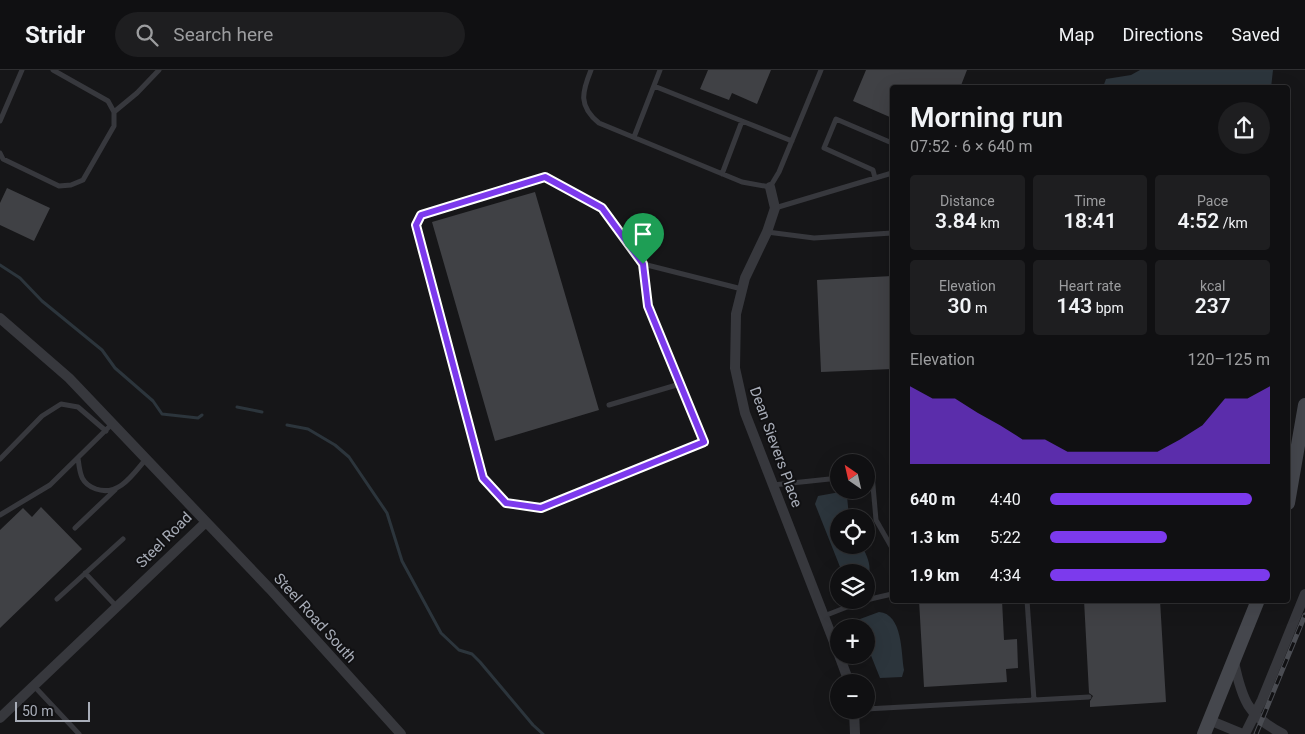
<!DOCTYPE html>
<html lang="en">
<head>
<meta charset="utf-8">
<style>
  body { margin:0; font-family:Roboto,sans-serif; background:#1e1e20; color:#f1f3f6; height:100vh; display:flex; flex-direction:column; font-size:19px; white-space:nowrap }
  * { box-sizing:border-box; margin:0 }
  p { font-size:16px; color:#9c9d9f }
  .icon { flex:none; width:28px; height:28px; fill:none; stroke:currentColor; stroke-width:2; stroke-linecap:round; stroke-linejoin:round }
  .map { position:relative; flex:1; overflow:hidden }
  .drawer { position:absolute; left:890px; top:15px; width:400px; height:518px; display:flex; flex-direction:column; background:#101012; border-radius:5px; box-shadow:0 5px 20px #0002,0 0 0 1px #303032 }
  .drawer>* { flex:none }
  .needle { width:32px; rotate:326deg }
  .fabs { position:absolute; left:830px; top:384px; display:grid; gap:10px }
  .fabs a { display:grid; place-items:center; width:45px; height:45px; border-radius:50%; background:#101012; box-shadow:0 5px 20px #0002,0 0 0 1px #303032; font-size:25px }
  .scale { position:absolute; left:15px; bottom:12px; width:75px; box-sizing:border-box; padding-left:5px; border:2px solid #a8adb8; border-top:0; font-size:14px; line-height:18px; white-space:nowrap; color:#a8adb8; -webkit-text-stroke:4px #111113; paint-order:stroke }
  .pin { position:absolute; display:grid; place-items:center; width:42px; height:42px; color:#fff; margin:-51px -21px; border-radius:50% 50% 50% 0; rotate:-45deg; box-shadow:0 0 5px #0007 }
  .pin .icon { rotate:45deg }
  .round { display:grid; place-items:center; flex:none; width:52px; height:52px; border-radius:26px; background:#1e1e20 }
  .headline { display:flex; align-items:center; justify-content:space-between; height:85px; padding:0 20px }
  h1 { font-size:28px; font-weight:600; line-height:38px }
  .figures { display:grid; grid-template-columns:repeat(3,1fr); gap:8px; height:85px; padding:5px 20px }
  .figures div { display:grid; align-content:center; border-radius:5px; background:#1e1e20; text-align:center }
  .figures b { font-size:21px; font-weight:600 }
  .figures small { font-size:14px; font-weight:400 }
  .figures p { font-size:14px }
  .chart { height:140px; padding:10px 20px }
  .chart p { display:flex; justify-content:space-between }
  .chart svg { width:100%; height:90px; margin-top:5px; fill:#7c3aed; opacity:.7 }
  ul { padding:0 20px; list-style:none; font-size:16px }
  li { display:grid; grid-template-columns:80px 60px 1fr; align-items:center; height:38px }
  li i { height:12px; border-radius:6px; background:#7c3aed }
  header { display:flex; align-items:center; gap:30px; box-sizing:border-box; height:70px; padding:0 25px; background:#101012; border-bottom:1px solid #303032 }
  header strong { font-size:24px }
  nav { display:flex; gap:28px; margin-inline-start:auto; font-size:18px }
  .search { width:350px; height:45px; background:#1e1e20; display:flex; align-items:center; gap:12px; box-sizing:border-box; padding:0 18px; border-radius:28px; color:#9c9d9f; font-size:19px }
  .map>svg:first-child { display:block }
</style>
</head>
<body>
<header>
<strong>Stridr</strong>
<div class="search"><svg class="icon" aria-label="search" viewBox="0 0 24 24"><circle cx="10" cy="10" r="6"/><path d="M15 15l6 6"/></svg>Search here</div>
<nav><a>Map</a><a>Directions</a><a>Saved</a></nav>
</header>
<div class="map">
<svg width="1305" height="664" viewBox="0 0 1305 664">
  <rect width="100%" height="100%" fill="#161618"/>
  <path fill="#2c353c" d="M 1140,0 L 1273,0 L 1271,18 L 1103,17 L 1106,9 L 1131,5 Z
    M 840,422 L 847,426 L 849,447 L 839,448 L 839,475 L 861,475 C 867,484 874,501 866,510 L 866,502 L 842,502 L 815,434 L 818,426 Z
    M 879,542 C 903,544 901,583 904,600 L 902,607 L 880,608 L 866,573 L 866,558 L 860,557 L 858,551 L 860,549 Z"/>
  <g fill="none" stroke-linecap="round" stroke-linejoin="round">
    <path stroke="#2c353c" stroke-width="3" d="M 0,195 L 20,208 L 42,231 L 102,280 L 115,298 L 153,331 L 162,344 L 198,348 L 202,345
      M 237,337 L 262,342
      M 287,355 L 308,359 L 335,375 L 349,387 L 387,443 L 402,491 L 441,563 L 459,580 L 472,584 L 480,592 L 533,655 L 543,664"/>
  </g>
  <path fill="#404145" d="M 708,0 L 771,0 L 757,34 L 732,23 L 729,30 L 700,19 Z
    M 866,0 L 967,0 L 960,18 L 892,18 L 892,48 L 853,31 Z
    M 7,118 L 50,138 L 34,171 L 0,155 L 0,133 Z
    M 535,122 L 599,340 L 495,371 L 432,152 Z
    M 892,206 L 892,299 L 821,302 L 817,210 Z
    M 41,437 L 82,479 L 0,558 L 0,460 L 23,438 L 32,447 Z
    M 919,530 L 1002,530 L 1004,570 L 1017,569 L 1018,598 L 1006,599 L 1007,612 L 924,617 Z
    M 1084,530 L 1160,530 L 1166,632 L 1090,637 L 1090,631 L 1093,626 L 1089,623 Z"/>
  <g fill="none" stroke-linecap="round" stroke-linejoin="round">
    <path stroke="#37383d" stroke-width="5" d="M 591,0 C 582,22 578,36 599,53 L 742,112 L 770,117 L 779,102 L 821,0
      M 654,16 L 742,51
      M 114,42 L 137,23 L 159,0
      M 0,51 L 22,0
      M 634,67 L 660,0
      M 0,83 L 3,89 L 59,116 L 71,115 L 83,110 L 114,56 L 114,42 L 108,31 L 53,0
      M 722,104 L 742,51 L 792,71
      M 875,108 L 873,100 L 824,78 L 836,49 L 892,73
      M 775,138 L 892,103
      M 767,162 L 814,168 L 892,163
      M 643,194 L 648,236 L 704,372 L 541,438 L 506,433 L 483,408 L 416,155 L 421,145 L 545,107 L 603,138 L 643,194 L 742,219
      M 609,335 L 680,314
      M 78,388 C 80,403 80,413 96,419 C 119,427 133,404 146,389
      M 0,389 L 42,346 L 61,334 L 78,337 L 106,361
      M 866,405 L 872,404 L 876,450 L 892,478
      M 773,415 L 839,408
      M 0,445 L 50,415 L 112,354
      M 75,458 L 115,420
      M 85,503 L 117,537
      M 57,529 L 123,469
      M 866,530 L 892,524
      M 1027,530 L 1034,630
      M 824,546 L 865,530
      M 34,616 L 79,664
      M 866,639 L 1089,627"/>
    <path stroke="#37383d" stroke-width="10" d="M 770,117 L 775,138 L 767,162 L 745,208 L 736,244 L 735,298 L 745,343 L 839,585
      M 0,248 L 69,308 L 270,519 L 401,664
      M 839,585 L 849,612
      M 1234,592 C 1242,630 1248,646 1283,664
      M 854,640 L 855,664
      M 0,648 L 206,452
      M 1209,650 L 1243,664
      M 1245,664 L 1262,630 L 1305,524"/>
    <path stroke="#45474d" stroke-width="14" d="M 1288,433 L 1305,335
      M 1204,664 L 1258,530"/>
    <g stroke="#4a4c52" stroke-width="5">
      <path id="rail" d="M 1256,664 L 1305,545"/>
    </g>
    <use href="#rail" stroke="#111113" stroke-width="3" stroke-dasharray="9" stroke-linecap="butt"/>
  </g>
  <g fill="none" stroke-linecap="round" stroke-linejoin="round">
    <g stroke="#fff" stroke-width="10">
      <path id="route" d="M 545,107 L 602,138 L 643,194 L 648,236 L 704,372 L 541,438 L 506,433 L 483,408 L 416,155 L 421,145 Z"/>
    </g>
    <use href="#route" stroke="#7c3aed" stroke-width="6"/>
  </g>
  <g text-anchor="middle" stroke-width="4" stroke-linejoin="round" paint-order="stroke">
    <g font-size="15" fill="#a8adb8" stroke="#111113">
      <text transform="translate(776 377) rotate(70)" y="5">Dean Sievers Place</text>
      <text transform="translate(164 470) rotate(-45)" y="5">Steel Road</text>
      <text transform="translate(315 548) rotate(48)" y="5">Steel Road South</text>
    </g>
  </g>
</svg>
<div class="fabs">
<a><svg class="needle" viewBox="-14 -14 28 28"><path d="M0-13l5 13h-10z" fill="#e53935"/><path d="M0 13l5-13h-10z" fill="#9c9d9f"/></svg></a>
<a><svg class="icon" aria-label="locate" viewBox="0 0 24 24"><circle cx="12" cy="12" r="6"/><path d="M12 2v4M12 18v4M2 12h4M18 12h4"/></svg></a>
<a><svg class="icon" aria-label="layers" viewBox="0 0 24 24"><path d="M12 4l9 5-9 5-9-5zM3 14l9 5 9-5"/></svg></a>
<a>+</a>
<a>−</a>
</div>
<div class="scale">50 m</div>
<div class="pin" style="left:643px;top:194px;background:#1e9e55"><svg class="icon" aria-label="arrive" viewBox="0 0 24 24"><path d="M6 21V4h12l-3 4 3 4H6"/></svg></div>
<section class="drawer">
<div class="headline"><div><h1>Morning run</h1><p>07:52 · 6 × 640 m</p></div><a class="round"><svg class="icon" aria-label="share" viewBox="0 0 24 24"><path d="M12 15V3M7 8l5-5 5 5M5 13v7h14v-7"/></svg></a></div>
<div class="figures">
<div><p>Distance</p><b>3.84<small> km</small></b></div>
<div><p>Time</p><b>18:41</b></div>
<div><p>Pace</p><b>4:52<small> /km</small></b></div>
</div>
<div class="figures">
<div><p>Elevation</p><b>30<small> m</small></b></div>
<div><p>Heart rate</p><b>143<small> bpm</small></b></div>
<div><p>kcal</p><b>237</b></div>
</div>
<div class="chart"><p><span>Elevation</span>120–125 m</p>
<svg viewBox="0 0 160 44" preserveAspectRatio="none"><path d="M0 44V6L10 12L20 12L30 19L40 25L50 32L60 32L70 38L80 38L90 38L100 38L110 38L120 32L130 25L140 12L150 12L160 6V44z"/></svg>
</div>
<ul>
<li><b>640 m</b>4:40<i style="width:92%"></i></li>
<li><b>1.3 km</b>5:22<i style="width:53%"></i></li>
<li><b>1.9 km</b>4:34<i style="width:100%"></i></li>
</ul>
</section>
</div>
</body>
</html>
